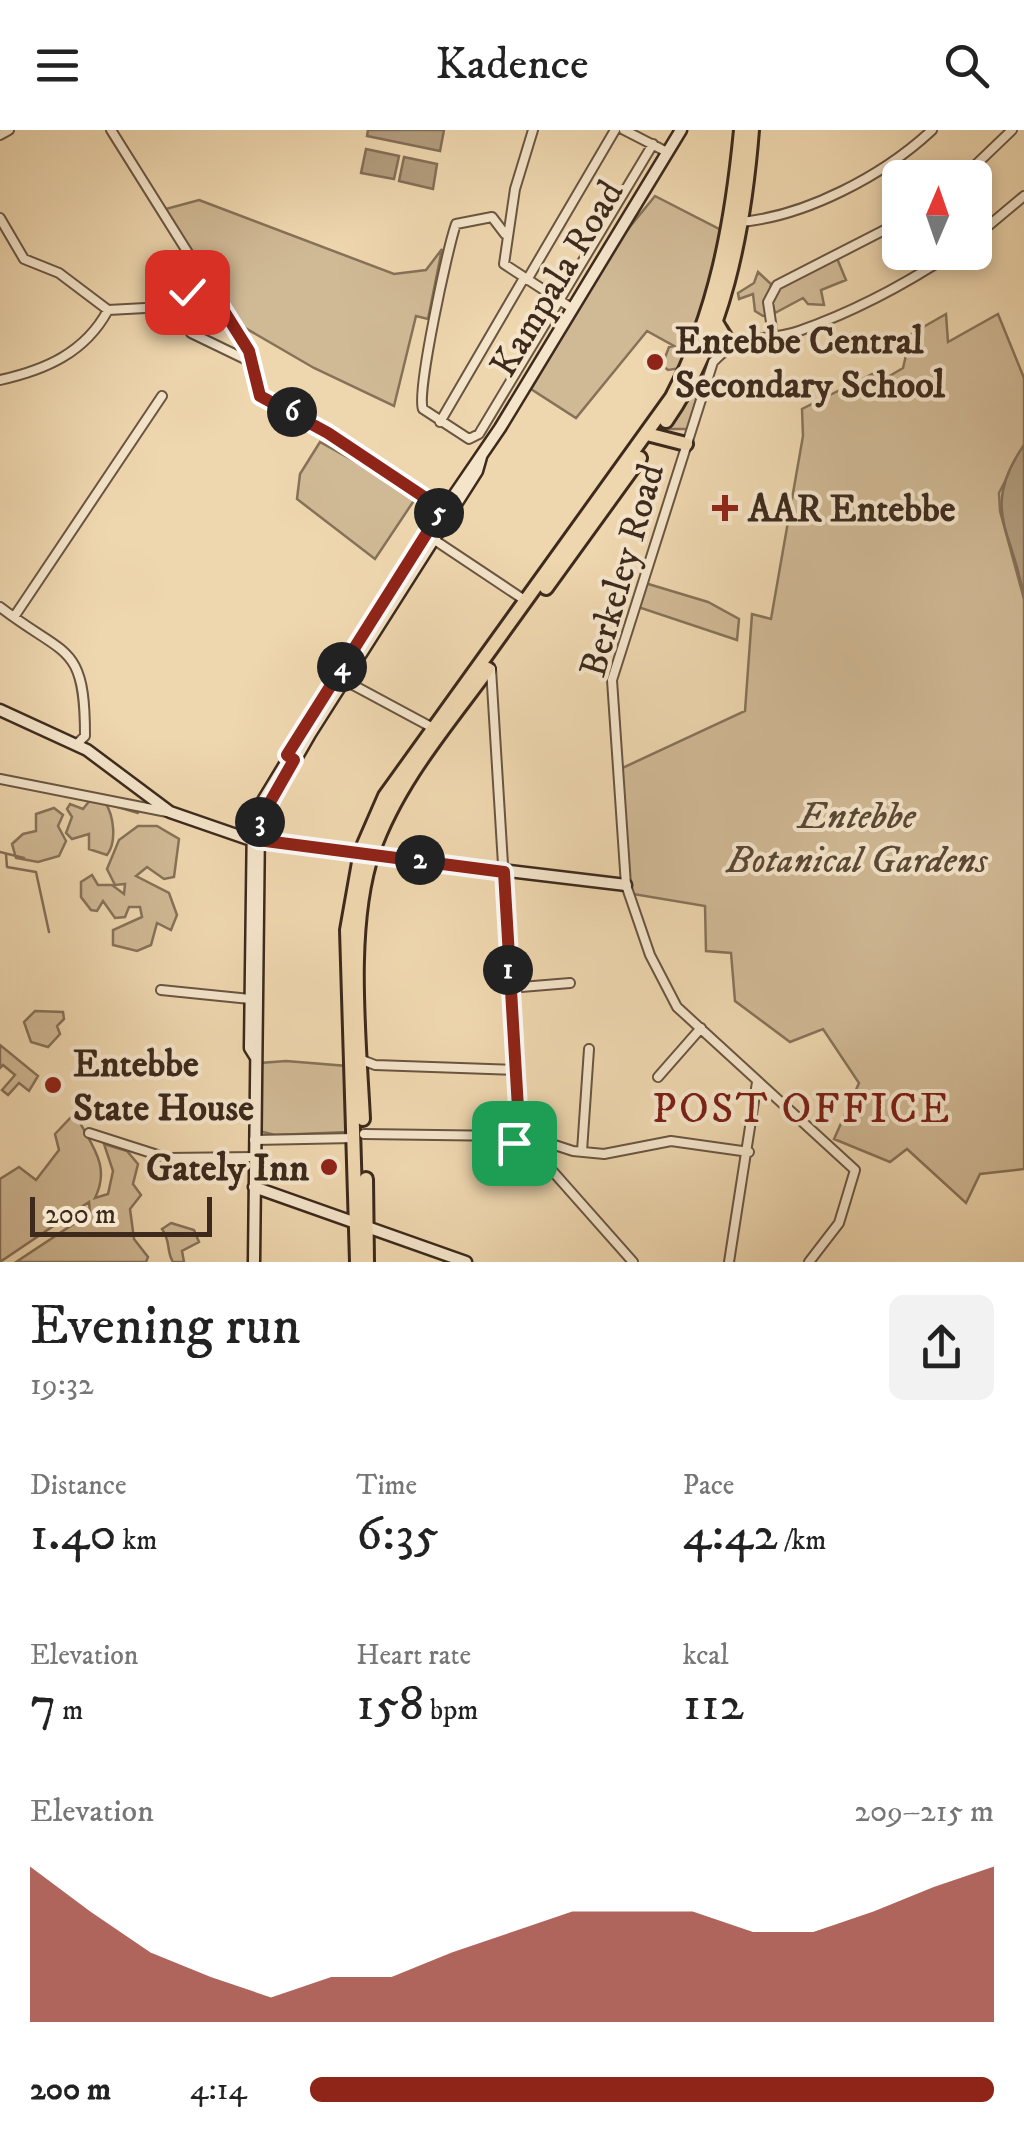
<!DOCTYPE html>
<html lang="en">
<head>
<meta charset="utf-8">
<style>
  body { margin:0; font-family:"IM FELL DW Pica",serif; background:#f2f2f2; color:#222; height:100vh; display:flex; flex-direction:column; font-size:38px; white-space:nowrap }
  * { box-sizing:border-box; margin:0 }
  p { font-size:32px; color:#767676 }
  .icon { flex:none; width:55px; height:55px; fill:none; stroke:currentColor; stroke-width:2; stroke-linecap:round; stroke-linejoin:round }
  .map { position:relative; height:1132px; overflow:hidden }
  .drawer { display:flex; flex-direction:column; background:#fff; flex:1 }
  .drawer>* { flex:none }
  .needle { width:65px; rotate:2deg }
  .fabs { position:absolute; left:882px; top:30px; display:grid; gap:20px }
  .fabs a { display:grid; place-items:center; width:110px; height:110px; border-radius:15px; background:#fff; box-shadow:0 5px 15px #0003; font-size:50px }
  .scale { position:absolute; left:30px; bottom:25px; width:182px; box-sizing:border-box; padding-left:10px; border:5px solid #3d2a1d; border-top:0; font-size:28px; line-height:35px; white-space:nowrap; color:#3d2a1d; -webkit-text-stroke:8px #f4e4ca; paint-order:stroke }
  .pin { position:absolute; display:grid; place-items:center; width:85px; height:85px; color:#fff; margin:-42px; border-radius:20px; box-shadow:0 5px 15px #0006 }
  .km { position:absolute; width:50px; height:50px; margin:-25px; border-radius:50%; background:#222; color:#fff; font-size:28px; line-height:50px; text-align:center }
  .round { display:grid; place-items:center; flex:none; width:105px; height:105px; border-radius:15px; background:#f2f2f2 }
  .head { display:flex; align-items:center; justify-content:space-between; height:170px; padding:0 30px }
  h1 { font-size:55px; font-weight:600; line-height:75px }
  .figures { display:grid; grid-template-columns:repeat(3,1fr); gap:15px; height:170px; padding:10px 30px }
  .figures div { display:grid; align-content:center }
  .figures b { font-size:50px; font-weight:600 }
  .figures small { font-size:28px; font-weight:400 }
  .figures p { font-size:28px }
  .chart { height:280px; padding:20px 30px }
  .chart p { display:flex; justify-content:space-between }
  .chart svg { width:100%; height:180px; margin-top:10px; fill:#8f2418; opacity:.7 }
  ul { padding:0 30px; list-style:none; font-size:32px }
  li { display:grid; grid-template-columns:160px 120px 1fr; align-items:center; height:75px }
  li i { height:25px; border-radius:12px; background:#8f2418 }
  header { display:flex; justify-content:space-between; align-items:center; height:130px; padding:0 30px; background:#fff; font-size:45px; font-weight:600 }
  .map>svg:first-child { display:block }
</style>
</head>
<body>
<header><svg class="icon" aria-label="menu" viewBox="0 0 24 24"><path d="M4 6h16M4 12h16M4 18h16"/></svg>Kadence<svg class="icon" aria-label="search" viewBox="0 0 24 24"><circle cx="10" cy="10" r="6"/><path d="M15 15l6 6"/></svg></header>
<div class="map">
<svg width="1024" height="1132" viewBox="0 0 1024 1132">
  <rect width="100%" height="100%" fill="#eed6ae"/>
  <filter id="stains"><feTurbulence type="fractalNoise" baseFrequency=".002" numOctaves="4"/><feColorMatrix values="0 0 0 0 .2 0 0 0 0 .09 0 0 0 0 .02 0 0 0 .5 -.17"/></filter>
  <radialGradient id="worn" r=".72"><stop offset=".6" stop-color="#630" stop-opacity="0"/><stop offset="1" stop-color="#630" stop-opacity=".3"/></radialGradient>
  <path fill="#d0b995" stroke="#867259" stroke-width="2.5" d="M 655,66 L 723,101 L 712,156 L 681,238 L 668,240 L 662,235 L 669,217 L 674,216 L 647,201 L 576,288 L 531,259 L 615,115 Z
    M 199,70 L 394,144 L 426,140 L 442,119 L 428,189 L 416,186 L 394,276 L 314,238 L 228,188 L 162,80 Z
    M 836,126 L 846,150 L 821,160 L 824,175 L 808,174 L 803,168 L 775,183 L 772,172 L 778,157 Z
    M 758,142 L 771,154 L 768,185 L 763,186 L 755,181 L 753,164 L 739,169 L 738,163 L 754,153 Z
    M 946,184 L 948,212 L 998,184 L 1024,248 L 1024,315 L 999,363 L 1000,381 L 1024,469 L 1024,1039 L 980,1044 L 966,1073 L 907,1019 L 890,1032 L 834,1009 L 859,953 L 823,899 L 790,912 L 735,871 L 731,823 L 706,821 L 705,776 L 627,763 L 618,640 L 745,581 L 752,484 L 771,489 L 803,306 L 802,279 L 872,244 L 884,262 L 881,251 L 903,238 L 911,204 Z
    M 718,207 L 717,222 L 704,241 L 688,299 L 669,299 Z
    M 320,312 L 417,366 L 375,429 L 297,369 L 300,344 Z
    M 645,453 L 708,472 L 739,489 L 737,510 L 638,477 Z
    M 91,669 L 105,672 C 114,686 117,712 107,725 L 89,719 L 89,704 L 72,709 L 66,703 L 72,687 L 67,679 L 70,674 L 83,679 Z
    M 54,678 L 63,685 L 58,696 L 66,711 L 59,726 L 38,732 L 16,728 L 12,714 L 23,704 L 36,701 L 36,684 Z
    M 138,696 L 157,696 L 179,709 L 174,747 L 164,749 L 147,737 L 136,746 L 169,763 L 177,785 L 171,800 L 157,793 L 151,815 L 137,821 L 113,815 L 113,800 L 142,787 L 140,777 L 129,777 L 125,787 L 115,788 L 103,771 L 97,781 L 91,780 L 81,767 L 81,752 L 92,745 L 98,755 L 112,755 L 124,764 L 125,754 L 115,755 L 107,739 L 119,710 Z
    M 35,881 L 63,882 L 64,889 L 57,896 L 60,904 L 48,917 L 31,912 L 24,892 Z
    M 0,915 L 38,946 L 29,961 L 19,953 L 8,965 L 2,960 L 15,945 L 3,935 L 0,938 Z
    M 286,931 L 347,936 L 348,1002 L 275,1005 L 259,1001 L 260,933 Z
    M 75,983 C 89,1013 112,1034 95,1068 L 108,1064 L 113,1041 L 104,1014 L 127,1021 L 138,1034 L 133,1054 L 141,1065 L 130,1079 L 134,1109 L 148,1127 L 146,1132 L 16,1132 L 90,1083 L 89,1072 L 0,1132 L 0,1049 L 19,1037 L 36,1050 L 59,1020 L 55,1004 Z
    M 171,1093 L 194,1100 L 199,1112 L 182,1121 L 184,1132 L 173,1132 C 166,1121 171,1111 162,1099 Z"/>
  <path fill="#b29c7d" stroke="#836e57" stroke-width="2.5" d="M 368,0 L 444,0 L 440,21 L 367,6 Z
    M 366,19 L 399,26 L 394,49 L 361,43 Z
    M 404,27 L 437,34 L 433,59 L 399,51 Z
    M 1024,315 L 1024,469 C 1014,401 979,380 1024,315 Z"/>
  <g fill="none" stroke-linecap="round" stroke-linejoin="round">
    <path stroke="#836e57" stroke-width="2.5" d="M 755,35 L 758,0
      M 727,195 L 734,206 L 770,203
      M 104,673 L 138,683
      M 0,722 L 24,728
      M 6,724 L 7,737 L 36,742 L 49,802"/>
    <g stroke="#695541" stroke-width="12">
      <path id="street" d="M 111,0 L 242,209 L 260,266 L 328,303 L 446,381
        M 533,0 L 515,59 L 504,134 L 570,177
        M 624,0 L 667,22
        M 0,5 L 9,0
        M 962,48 L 1012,0
        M 0,88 L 24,129 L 59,143 L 108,180
        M 739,92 C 805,87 884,45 932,0
        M 505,104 L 492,87 L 456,94 C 448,117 416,263 423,279 L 469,309 L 479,304 L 653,14
        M 975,107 L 1024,66
        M 527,150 L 615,0
        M 183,191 L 191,203 L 251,232
        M 773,206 L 768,172 L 777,155 L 900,92
        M 0,250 C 45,240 85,223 108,180 L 164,177 L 169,168 L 207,154
        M 440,292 L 524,148
        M 430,407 L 526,471
        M 0,477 C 66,528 85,512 85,606 L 76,615
        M 14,487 L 162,266
        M 491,539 L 519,995
        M 340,548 L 433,598
        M 0,649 L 167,682
        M 509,858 L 570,853
        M 161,860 L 250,869
        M 362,930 L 375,935 L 514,940
        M 658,947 L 701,898
        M509 1004a9 9 0 1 1 18 0a9 9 0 1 1-18 0Z
        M 89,1003 L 167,1028 L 254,1027
        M 364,1004 L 508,1006
        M 527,1006 L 573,1021 L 604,1024 L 671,1011 L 749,1022
        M 254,1010 L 354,1008
        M 525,1010 L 633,1132
        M 582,1021 L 589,919
        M 729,1132 L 757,952
        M 809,1132 L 839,1093 L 855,1040 L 677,877 L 650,825 L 626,755 L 612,550 L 713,232 C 744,199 762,214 799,201 C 853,182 906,154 954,122"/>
    </g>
    <g stroke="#3d2a1d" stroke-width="15">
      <path id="secondary" d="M 0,580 L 87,620 L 170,682 L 251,710 L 626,755
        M 255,926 L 250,918 L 253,687 L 401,443 L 500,298 L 681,0
        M 254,1057 L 466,1132
        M 254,1132 L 259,693 L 310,604 L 477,341 L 481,327"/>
    </g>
    <g stroke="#3d2a1d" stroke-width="18">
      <path id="highway" d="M 716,192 L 730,216
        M 666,291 C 724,207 744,101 752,0
        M 647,304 L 686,314
        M 546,458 L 640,328
        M 363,989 C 359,909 347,796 373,721 C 397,653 446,596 488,539
        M 366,1049 L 367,1132
        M 357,1132 L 347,800 L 361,721 L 385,666 L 672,267 C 716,182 732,94 741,0"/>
    </g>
    <use href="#street" stroke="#f4e4ca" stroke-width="8"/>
    <use href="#secondary" stroke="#f4e4ca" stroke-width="10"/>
    <use href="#highway" stroke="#eed6ae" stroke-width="12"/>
  </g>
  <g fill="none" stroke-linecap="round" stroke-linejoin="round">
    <g stroke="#fff" stroke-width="20">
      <path id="route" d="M 187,162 L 207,154 L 249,221 L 260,266 L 328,303 L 442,379 L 287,625 L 294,630 L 261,688 L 258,710 L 504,742 L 519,995 L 508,1002 L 514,1013"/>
    </g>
    <use href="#route" stroke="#8f2418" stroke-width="12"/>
  </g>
  <g fill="#8f2418" stroke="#f4e4ca" stroke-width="4">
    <circle cx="655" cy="232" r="10"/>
    <path d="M720 363h10v10h10v10h-10v10h-10v-10h-10v-10h10z"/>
    <circle cx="53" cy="955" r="10"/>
    <circle cx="329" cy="1037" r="10"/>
  </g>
  <g text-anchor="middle" stroke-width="8" stroke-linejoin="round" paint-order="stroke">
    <g font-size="38" fill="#3d2a1d" stroke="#f4e4ca">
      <text transform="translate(556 148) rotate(-59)" y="13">Kampala Road</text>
      <text transform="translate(621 440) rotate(-74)" y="13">Berkeley Road</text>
    </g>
    <g font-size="38" font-weight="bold" fill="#3d2a1d" stroke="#f4e4ca" text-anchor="start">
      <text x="675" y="223">Entebbe Central<tspan x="675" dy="44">Secondary School</tspan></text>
      <text x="748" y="391">AAR Entebbe</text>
      <text x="73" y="946">Entebbe<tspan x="73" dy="44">State House</tspan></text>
      <text x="309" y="1050" text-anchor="end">Gately Inn</text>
    </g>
    <g font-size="38" font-style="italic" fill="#5a4735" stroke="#f4e4ca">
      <text x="857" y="698">Entebbe<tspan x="857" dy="44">Botanical Gardens</tspan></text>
    </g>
    <g font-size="42" letter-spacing="2.5" fill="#7a1f14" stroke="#f4e4ca">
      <text x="802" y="992">POST OFFICE</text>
    </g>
  </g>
  <rect width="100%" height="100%" filter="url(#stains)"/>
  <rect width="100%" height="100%" fill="url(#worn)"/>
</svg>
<div class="fabs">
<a><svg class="needle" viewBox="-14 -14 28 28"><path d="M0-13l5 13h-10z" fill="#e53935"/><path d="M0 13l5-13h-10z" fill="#767676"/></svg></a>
</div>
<div class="scale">200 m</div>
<div class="pin" style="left:514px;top:1013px;background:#1e9e55"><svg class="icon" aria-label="arrive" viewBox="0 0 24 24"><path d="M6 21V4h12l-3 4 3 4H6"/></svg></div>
<div class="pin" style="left:187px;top:162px;background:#d93025"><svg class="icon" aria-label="check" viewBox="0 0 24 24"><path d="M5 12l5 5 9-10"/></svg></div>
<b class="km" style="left:508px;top:840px">1</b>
<b class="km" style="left:420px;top:730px">2</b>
<b class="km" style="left:260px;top:692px">3</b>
<b class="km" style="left:342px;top:537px">4</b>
<b class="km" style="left:439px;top:383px">5</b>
<b class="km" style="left:292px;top:282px">6</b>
</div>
<section class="drawer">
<div class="head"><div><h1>Evening run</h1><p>19:32</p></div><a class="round"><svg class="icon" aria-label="share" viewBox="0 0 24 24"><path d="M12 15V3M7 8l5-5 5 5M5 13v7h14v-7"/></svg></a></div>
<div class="figures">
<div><p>Distance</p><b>1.40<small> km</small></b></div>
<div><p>Time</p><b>6:35</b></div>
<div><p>Pace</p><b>4:42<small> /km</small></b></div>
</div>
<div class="figures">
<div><p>Elevation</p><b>7<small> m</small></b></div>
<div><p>Heart rate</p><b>158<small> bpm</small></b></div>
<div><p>kcal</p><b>112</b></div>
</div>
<div class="chart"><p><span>Elevation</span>209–215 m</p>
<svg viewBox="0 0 160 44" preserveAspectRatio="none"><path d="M0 44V6L10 17L20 27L30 33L40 38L50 33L60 33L70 27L80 22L90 17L100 17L110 17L120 22L130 22L140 17L150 11L160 6V44z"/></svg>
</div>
<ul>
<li><b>200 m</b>4:14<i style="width:100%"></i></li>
</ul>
</section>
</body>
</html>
